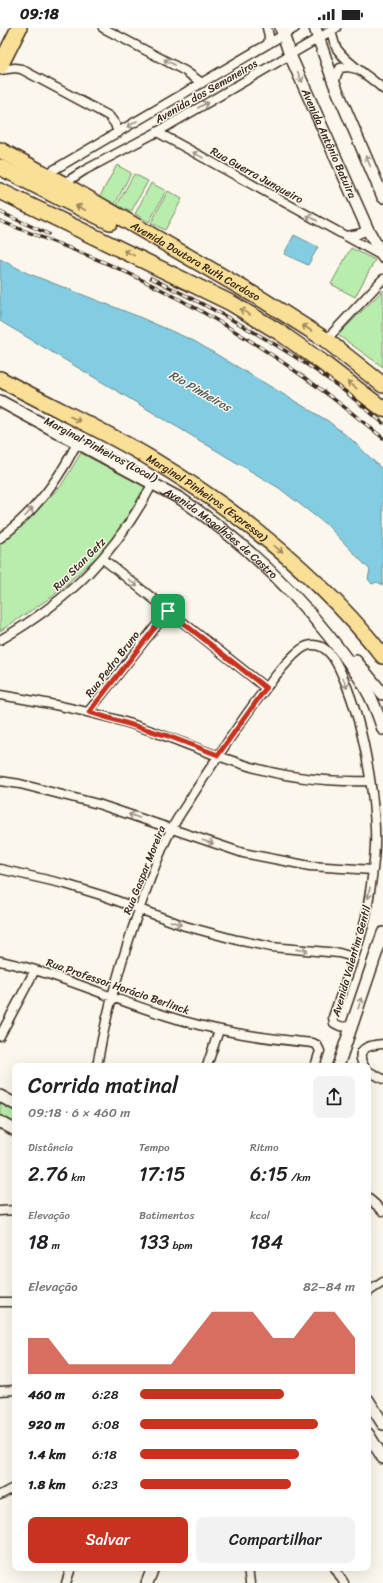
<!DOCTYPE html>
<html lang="pt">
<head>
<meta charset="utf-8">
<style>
  body { margin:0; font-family:Sriracha,sans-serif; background:#f2f2f2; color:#202124; height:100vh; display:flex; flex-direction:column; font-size:15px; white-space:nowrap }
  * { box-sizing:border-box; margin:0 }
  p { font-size:13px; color:#757577 }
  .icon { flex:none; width:22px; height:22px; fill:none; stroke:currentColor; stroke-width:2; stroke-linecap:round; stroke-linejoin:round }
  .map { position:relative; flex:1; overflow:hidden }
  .panel { position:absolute; left:12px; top:1035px; width:359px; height:508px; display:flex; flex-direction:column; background:#fff; border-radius:8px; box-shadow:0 4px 16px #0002 }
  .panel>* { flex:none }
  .pin { position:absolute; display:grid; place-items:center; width:34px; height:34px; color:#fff; margin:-17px; border-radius:8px; box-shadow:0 2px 6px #0006 }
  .round { display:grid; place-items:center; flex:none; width:42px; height:42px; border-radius:8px; background:#f2f2f2 }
  .headline { display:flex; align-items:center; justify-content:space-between; height:68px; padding:0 16px }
  h1 { font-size:22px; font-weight:600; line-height:30px }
  .metrics { display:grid; grid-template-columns:repeat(3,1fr); gap:6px; height:68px; padding:4px 16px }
  .metrics div { display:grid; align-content:center }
  .metrics b { font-size:20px; font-weight:600 }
  .metrics small { font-size:11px; font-weight:400 }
  .metrics p { font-size:11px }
  .chart { height:112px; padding:8px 16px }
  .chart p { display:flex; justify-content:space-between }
  .chart svg { width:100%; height:72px; margin-top:4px; fill:#c8321e; opacity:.7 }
  .action { display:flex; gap:8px; margin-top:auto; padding:8px 16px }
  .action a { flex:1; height:46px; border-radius:8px; background:#c8321e; color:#fff; font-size:16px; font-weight:600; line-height:46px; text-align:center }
  .action a+a { background:#f2f2f2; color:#202124 }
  ul { padding:0 16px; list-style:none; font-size:13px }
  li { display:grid; grid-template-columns:64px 48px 1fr; align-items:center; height:30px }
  li i { height:10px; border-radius:5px; background:#c8321e }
  .status { display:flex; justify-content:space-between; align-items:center; height:28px; padding:0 20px; background:#fff; direction:ltr }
  .status svg { height:11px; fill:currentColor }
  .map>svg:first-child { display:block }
</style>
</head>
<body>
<div class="status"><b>09:18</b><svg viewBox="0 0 49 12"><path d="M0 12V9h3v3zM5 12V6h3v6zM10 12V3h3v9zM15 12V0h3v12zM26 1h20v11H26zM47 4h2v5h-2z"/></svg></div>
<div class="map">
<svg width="383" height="1555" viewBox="0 0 383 1555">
  <rect width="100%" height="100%" fill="#fbf7ec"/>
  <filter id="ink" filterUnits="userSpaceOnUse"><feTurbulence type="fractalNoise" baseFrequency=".025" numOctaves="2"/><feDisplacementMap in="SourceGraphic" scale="8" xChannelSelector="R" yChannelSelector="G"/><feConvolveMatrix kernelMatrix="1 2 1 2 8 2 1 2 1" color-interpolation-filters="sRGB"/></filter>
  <g filter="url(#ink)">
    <path fill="#b9edad" stroke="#7a8c66" d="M 117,137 L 131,145 L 115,176 L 100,168 Z
      M 134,146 L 148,153 L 131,184 L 117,177 Z
      M 151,155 L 166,163 L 149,194 L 135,186 Z
      M 168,163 L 182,171 L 165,202 L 151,195 Z
      M 351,220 L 375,232 L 355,269 L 331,256 Z
      M 383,262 L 383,339 L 338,307 Z
      M 81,425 L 145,459 L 114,510 L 99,527 L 53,568 L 0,603 L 0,514 L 20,498 L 61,458 Z
      M 0,1075 L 15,1083 L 15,1096 L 0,1088 Z"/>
    <path fill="#83cde3" stroke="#668c94" d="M 294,207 L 318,219 L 308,237 L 284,226 Z
      M 0,231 L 27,245 L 137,288 L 194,313 L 328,393 L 352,412 L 383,442 L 383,557 L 377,554 L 372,556 L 368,551 L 370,542 L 328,498 L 279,460 L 0,293 Z"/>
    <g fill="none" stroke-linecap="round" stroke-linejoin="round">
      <g stroke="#3b2a1e" stroke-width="11">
        <path id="street" d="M 103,0 L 185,43 L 202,55
          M 267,0 L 269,8 L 268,16
          M 331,3 C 333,9 334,16 337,21 C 349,38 369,47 383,61
          M 0,42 L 15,40 L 21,41 L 109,88 L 115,96 L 118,105
          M 334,55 L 337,46 L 340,40 L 348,39 L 357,41
          M 157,104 L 382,228
          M 45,147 L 295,0
          M 63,156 L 85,142 L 157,104 L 336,0
          M 346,208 L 358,206 L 368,202
          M 326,312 L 383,251
          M 0,510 C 33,485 59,452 77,415
          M 103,531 L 266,660
          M 0,612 C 70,572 115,526 153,455
          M 0,667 C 43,674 86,682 128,695 C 166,707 203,724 242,736 C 284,750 326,754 370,753
          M 89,683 L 168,583
          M 0,753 L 20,756 L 98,776 L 243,825 L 310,838 L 373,842
          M 0,841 L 65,856 L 104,868 L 185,898 L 237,912 L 271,919 L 339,925 L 353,929
          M 0,933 C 57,945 109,970 164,987 C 212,1003 262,1010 313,1015 L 317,1017 L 320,1023 L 315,1038
          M 0,1008 L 35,942
          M 97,1038 C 107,978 123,925 144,868 C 152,846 160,823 171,802 C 177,790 185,779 192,768 C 212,737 232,706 254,676 C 264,663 293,622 307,618 C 327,612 337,635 343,649 C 359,686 367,725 372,765 C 374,782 376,800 375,818 C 374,841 370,865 366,888 C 359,922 344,956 333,989 L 334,995 C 340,999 345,1000 352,997
          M 207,1038 L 219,1002
          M 364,1038 C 354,1021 368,1017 383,1016
          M 368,1043 L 383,1051
          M 368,1170 L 383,1183
          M 0,1183 L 15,1182
          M 368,1264 L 383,1254
          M 0,1274 L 15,1274
          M 0,1363 L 15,1362
          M 0,1467 L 15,1459
          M 248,1540 L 250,1555
          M 335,1540 L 344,1555
          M 66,1555 L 71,1540"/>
      </g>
      <g stroke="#3b2a1e" stroke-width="14">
        <g id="secondary">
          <path id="s1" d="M 281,0 L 290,27 L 368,202 L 383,229"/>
          <path d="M 315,0 L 334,55 L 383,169"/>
          <path id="s2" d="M 0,373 L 181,471 C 237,509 286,554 328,607 C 341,623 354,640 365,659 C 373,672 378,686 383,701"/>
          <path d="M 356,633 L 383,666"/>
          <path d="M 338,1038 L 383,905"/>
          <path d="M 0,1068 L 15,1076"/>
          <path d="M 0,1094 L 15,1102"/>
          <path d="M 368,1372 L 383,1396"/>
          <path d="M 368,1406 L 383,1430"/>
          <path d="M 147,1555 L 153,1540"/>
        </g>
      </g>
      <g stroke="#3b2a1e" stroke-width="18">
        <g id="highway">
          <path d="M 0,38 L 19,0"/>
          <path id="s3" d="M 0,122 L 63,156 L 263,272 L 326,312 L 383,357"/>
          <path d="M 0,139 L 62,171 L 110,194"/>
          <path d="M 0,163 L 231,275 L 279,304 L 319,332 L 383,381"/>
          <path id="s4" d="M 0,351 C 51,379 104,402 153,432 C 241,485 319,547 383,628"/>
        </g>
      </g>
      <use href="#street" stroke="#fbf7ec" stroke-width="8"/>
      <use href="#secondary" stroke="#fbf7ec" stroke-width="11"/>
      <use href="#highway" stroke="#fadf96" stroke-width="15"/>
      <g stroke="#3b2a1e" stroke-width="3.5">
        <path id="rail" d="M 0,184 L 48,206
          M 0,193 C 44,211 89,226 132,247 C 222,290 306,346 383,410
          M 151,250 C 216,282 280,316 338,358 C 354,370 368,383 383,395"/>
      </g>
      <use href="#rail" stroke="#fbf7ec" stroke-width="2" stroke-dasharray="6" stroke-linecap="butt"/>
    </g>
    <defs><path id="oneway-shaft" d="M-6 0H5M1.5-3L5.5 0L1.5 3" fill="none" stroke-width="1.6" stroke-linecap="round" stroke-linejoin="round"/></defs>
    <g stroke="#9b9085">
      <use href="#oneway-shaft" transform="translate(169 34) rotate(-152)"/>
      <use href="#oneway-shaft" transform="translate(300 49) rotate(66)"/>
      <use href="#oneway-shaft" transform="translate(203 77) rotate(-30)"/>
      <use href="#oneway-shaft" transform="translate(132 96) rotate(149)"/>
      <use href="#oneway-shaft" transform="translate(198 127) rotate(-151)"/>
      <use href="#oneway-shaft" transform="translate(368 133) rotate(-113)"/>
      <use href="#oneway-shaft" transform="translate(312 190) rotate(-152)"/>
      <use href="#oneway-shaft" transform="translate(29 484) rotate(-48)"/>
      <use href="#oneway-shaft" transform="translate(133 555) rotate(39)"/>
      <use href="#oneway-shaft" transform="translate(345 655) rotate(68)"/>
      <use href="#oneway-shaft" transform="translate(134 788) rotate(-161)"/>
      <use href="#oneway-shaft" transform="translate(208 814) rotate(18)"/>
      <use href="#oneway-shaft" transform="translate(369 865) rotate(99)"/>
      <use href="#oneway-shaft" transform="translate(176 895) rotate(20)"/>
      <use href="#oneway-shaft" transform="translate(302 922) rotate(6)"/>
      <use href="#oneway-shaft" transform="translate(360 975) rotate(-71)"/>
    </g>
    <g stroke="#9a845a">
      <use href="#oneway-shaft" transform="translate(81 180) rotate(-154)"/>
      <use href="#oneway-shaft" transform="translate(129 225) rotate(-154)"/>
      <use href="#oneway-shaft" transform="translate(245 284) rotate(-149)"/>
      <use href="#oneway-shaft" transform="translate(307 300) rotate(-147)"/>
      <use href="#oneway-shaft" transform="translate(352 357) rotate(-143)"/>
      <use href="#oneway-shaft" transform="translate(75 391) rotate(27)"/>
      <use href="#oneway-shaft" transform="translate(278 521) rotate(39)"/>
    </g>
  </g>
  <g fill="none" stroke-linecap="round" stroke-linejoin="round" filter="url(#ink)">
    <g stroke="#fff" stroke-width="8">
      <path id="route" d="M 168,583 L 266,660 L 218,727 L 168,708 L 89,684 Z"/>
    </g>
    <use href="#route" stroke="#c8321e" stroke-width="5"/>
  </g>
  <g text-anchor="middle" stroke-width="3" stroke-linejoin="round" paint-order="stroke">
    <g font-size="11" fill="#3b2a1e" stroke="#fbf7ec">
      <text transform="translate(206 63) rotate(-30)" y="4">Avenida dos Semaneiros</text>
      <text dy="4" stroke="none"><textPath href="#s1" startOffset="125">Avenida Antônio Batuira</textPath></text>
      <text transform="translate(257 147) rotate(29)" y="4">Rua Guerra Junqueiro</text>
      <text dy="4" stroke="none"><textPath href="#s3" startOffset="225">Avenida Doutora Ruth Cardoso</textPath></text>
      <text transform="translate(101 421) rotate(28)" y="4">Marginal Pinheiros (Local)</text>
      <text dy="4" stroke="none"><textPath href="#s4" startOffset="239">Marginal Pinheiros (Expressa)</textPath></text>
      <text dy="4" stroke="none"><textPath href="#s2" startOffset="258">Avenida Magalhães de Castro</textPath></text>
      <text transform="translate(79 536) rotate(-45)" y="4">Rua Stan Getz</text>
      <text transform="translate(112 636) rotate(-52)" y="4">Rua Pedro Bruno</text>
      <text transform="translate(144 842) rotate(-68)" y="4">Rua Gaspar Moreira</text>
      <text transform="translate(351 933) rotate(-74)" y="4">Avenida Valentim Gentil</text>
      <text transform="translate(118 958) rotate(19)" y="4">Rua Professor Horácio Berlinck</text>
    </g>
    <g font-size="12" font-style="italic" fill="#515b59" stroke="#fbf7ec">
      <text transform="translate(200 363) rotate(30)" y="4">Rio Pinheiros</text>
    </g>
  </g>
</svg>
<div class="pin" style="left:168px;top:583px;background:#1e9e55"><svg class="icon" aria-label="arrive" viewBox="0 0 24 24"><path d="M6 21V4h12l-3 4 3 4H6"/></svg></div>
<section class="panel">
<div class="headline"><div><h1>Corrida matinal</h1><p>09:18 · 6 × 460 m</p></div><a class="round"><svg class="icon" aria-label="share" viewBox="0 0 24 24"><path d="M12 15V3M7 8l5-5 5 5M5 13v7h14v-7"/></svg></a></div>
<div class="metrics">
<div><p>Distância</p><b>2.76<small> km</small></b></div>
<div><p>Tempo</p><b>17:15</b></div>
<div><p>Ritmo</p><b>6:15<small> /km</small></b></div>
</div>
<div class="metrics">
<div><p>Elevação</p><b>18<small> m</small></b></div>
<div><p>Batimentos</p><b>133<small> bpm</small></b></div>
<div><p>kcal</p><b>184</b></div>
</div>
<div class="chart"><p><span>Elevação</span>82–84 m</p>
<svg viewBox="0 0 160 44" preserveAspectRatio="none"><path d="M0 44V22L10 22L20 38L30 38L40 38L50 38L60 38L70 38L80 22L90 6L100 6L110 6L120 22L130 22L140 6L150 6L160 22V44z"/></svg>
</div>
<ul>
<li><b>460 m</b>6:28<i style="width:67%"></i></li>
<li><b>920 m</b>6:08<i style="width:83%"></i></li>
<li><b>1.4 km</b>6:18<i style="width:74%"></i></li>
<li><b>1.8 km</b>6:23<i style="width:70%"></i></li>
</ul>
<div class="action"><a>Salvar</a><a>Compartilhar</a></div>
</section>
</div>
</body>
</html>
